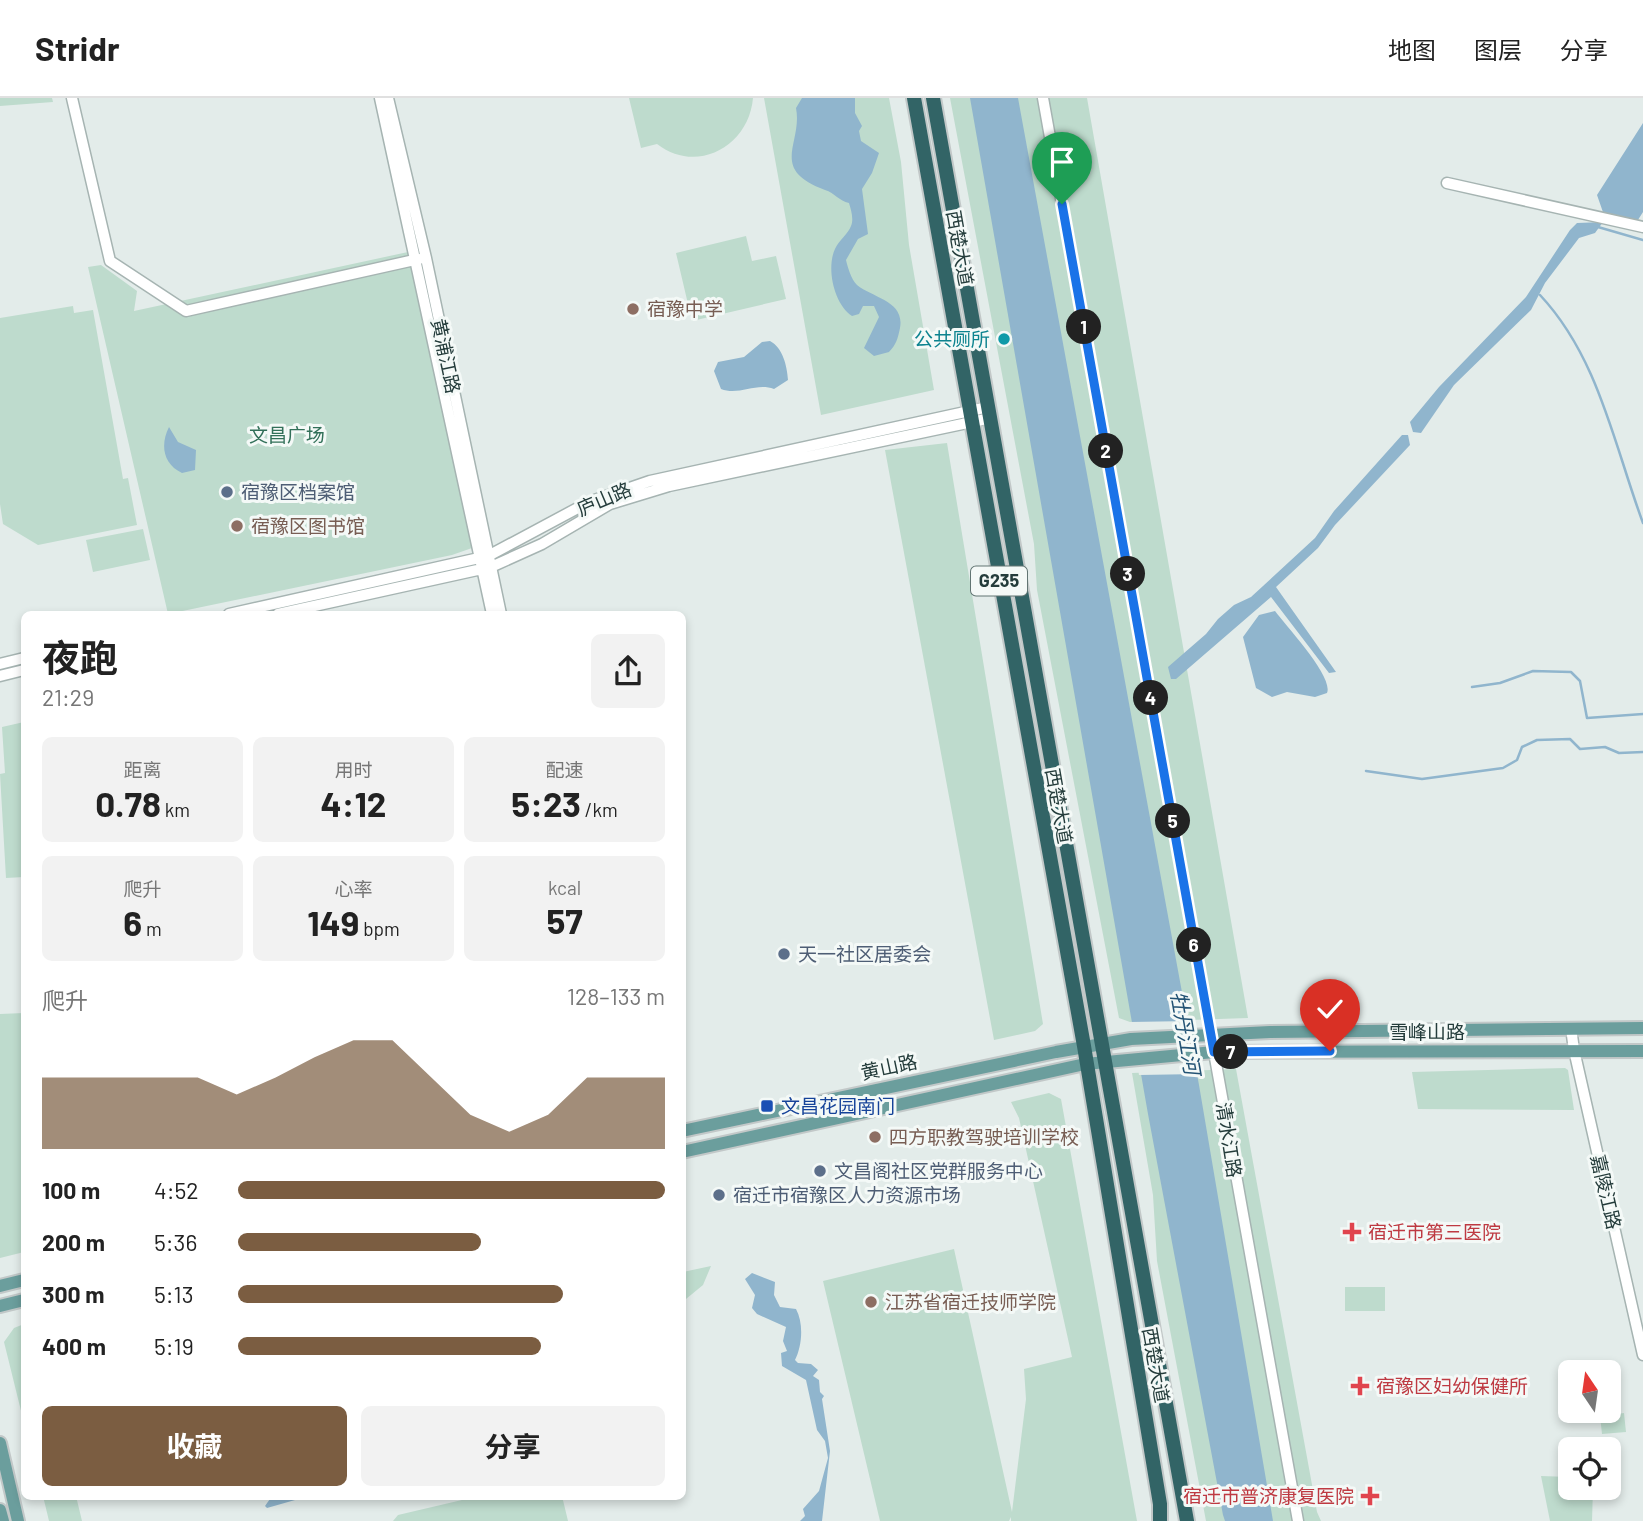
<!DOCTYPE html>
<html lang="zh">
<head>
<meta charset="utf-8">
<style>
  body { margin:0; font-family:Barlow,"Noto Sans SC",sans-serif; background:#f2f2f2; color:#222; height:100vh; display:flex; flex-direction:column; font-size:26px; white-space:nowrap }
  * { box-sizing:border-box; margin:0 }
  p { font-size:23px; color:#767676 }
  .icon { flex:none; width:38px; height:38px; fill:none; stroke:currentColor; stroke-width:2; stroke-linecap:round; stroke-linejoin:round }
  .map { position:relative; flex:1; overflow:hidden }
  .sheet { position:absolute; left:21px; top:513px; width:665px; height:889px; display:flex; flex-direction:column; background:#fff; border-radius:10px; box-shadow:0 4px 10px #0003 }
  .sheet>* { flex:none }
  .needle { width:46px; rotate:347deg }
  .tools { position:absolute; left:1558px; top:1262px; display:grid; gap:14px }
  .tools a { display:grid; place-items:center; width:63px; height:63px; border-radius:10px; background:#fff; box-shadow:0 4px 10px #0003; font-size:35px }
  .pin { position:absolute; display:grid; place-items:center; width:60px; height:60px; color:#fff; margin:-72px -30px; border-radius:50% 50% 50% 0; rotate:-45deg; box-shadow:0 0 7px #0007 }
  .pin .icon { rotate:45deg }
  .km { position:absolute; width:35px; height:35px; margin:-18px; border-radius:50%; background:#222; color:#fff; font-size:19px; line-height:35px; text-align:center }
  .round { display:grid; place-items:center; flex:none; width:74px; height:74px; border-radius:10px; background:#f2f2f2 }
  .overview { display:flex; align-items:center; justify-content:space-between; height:119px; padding:0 21px }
  h1 { font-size:38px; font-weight:700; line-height:52px }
  .stats { display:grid; grid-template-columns:repeat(3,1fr); gap:10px; height:119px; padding:7px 21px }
  .stats div { display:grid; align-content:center; border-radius:10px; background:#f2f2f2; text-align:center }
  .stats b { font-size:35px; font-weight:700 }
  .stats small { font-size:19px; font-weight:400 }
  .stats p { font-size:19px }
  .chart { height:196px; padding:14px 21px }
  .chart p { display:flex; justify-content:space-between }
  .chart svg { width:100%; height:126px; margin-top:7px; fill:#7b5d41; opacity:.7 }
  .primary-button { display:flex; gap:14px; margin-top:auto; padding:14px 21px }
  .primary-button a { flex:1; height:80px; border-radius:10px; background:#7b5d41; color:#fff; font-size:28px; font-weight:700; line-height:80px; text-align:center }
  .primary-button a+a { background:#f2f2f2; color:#222 }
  ul { padding:0 21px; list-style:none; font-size:23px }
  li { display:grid; grid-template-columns:112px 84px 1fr; align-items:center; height:52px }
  li i { height:18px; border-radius:9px; background:#7b5d41 }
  header { display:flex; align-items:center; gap:42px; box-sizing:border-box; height:98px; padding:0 35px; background:#fff; border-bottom:2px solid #e0e0e0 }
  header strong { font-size:33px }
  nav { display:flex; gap:38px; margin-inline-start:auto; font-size:24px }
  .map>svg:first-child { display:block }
</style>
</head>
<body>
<header>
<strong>Stridr</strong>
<nav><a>地图</a><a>图层</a><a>分享</a></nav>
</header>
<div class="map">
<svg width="1643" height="1423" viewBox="0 0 1643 1423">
  <rect width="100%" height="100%" fill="#e3ecea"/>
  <path fill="#bedbcd" d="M 0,0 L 52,0 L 53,4 L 0,8 Z
    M 629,0 L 753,0 C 749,48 697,77 657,46 L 641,50 Z
    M 764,0 L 889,0 L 901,64 L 909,147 L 934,292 L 821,317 Z
    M 950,0 L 1087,0 L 1248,920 L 1130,924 L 1119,920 L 1037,492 L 1034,446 Z
    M 746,138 L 752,163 L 776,158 L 786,201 L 692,223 L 676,155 Z
    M 408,154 L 472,450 L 452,457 L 168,516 L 88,169 L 101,167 L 137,193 L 134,213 Z
    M 73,208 L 74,215 L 93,212 L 123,381 L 128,380 L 137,427 L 38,447 L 3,426 L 0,406 L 0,220 Z
    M 947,345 L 1043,926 L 1035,933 L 994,942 L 885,352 Z
    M 143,431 L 150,462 L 93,474 L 86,442 Z
    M 24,624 L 24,779 L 6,780 L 0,676 L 5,675 L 2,629 Z
    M 24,915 L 24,1154 L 0,1160 L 0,916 Z
    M 1565,970 L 1568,972 L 1574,1012 L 1418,1011 L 1412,974 Z
    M 1236,971 L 1317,1414 L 1321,1423 L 1206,1423 L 1157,1163 L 1153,1097 L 1132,975 Z
    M 1049,995 L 1061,1001 L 1137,1423 L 1011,1423 L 1011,1419 L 1009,1423 L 880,1423 L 823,1183 L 954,1151 L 1012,1414 L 1026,1301 L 1024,1271 L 1072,1259 L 1019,1020 L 1011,1004 Z
    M 711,1168 L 703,1187 L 686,1201 L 683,1174 Z
    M 1345,1189 L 1385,1189 L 1385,1213 L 1345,1213 Z
    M 24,1226 L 24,1325 L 4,1244 L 14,1230 Z
    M 1624,1315 L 1626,1334 L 1602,1336 L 1600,1318 Z
    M 1541,1378 L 1570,1379 L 1570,1390 L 1593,1390 L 1592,1423 L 1550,1423 Z
    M 43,1398 L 76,1398 L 82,1423 L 49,1423 Z
    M 479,1398 L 562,1398 L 568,1423 L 393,1423 L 398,1417 Z"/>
  <path fill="#90b5cd" d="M 802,0 L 855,0 L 855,15 L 862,28 L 859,33 L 861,43 L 879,55 L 872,75 L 862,91 L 868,136 L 858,141 L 846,162 C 848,170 851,181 857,187 C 873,200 905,203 900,230 C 898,240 896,247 889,254 L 874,258 L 864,250 L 879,219 L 874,208 L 863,208 L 859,216 L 852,218 C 834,206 826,170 835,151 C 839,142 848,136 851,128 C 854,121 851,112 849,105 C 839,103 835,95 825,92 C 768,71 803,46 796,10 Z
    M 970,0 L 1018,0 L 1199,987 L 1273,1423 L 1225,1423 L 1223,1417 L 1148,1016 Z
    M 1643,25 L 1643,114 L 1636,125 L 1604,117 L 1597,97 Z
    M 1603,124 L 1595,135 L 1579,140 L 1545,185 L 1531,212 L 1454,287 L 1421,335 L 1413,334 L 1410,324 L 1439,289 L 1526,199 L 1570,132 L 1577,125 Z
    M 770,243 C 783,250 787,268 788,282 L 774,291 C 756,284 739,298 721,291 L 714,273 L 718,264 L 744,259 L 762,244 Z
    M 169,329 L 178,344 L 196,352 L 195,372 L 182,375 C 163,366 160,347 169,329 Z
    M 1402,337 L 1408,337 L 1410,347 L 1335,427 L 1318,450 L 1276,489 L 1336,574 L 1329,575 L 1271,499 L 1176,581 L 1171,581 L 1168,569 L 1206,536 L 1218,521 L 1234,507 L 1251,499 L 1315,440 L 1334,413 Z
    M 1275,513 C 1286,528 1334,579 1327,595 L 1315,599 L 1287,594 L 1272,599 L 1256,590 L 1243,539 L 1259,517 Z
    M 752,1175 L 775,1184 L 774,1197 L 780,1209 L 796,1211 C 804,1226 802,1248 795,1262 L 798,1265 L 811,1266 L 818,1272 L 813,1278 L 819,1282 L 820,1294 L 824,1298 L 822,1301 L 830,1353 L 822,1423 L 800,1423 L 805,1418 L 803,1411 L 819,1393 L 828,1360 L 825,1343 L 817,1332 L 806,1282 L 782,1268 L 781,1255 L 787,1253 L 783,1243 L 786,1229 L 757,1216 L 752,1210 L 755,1197 L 745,1181 Z
    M 272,1398 L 309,1398 L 267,1410 L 265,1408 Z"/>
  <path fill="#e3ecea" d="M 1190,923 L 1199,976 L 1139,977 L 1130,924 Z"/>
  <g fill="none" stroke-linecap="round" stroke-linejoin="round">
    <path stroke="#90b5cd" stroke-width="2.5" d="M 1598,129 L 1643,142
      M 1540,197 C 1599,260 1614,347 1643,425
      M 1472,589 L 1500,585 L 1533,573 L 1571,574 L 1580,583 L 1587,620 L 1643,616
      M 1366,673 L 1422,681 L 1503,670 L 1517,662 L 1522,649 L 1537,642 L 1570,641 L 1580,651 L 1605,649 L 1619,655 L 1643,654"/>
    <g stroke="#a6b4b2" stroke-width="13">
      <path id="minor" d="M 72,0 L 110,163 L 186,213 L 419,161
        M 380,0 L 492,516
        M 388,0 L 426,160 L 501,516
        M 1043,0 L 1298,1423
        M 1447,85 L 1643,129
        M 229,516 L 488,458 L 589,404 L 650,383 L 988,309
        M 278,516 L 491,469 L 542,446 L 610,406 L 669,388 L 991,320
        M 0,566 L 24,560
        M 0,578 L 24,572
        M 1571,930 L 1574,952 L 1643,1257"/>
    </g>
    <g stroke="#c2c8c8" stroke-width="16">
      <path id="major" d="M 682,1033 L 1056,954 L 1131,941 L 1270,934 L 1643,930
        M 682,1054 L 1085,966 L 1214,954 L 1643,953
        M 0,1188 L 24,1182
        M 0,1208 L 24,1202
        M 0,1345 L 18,1423
        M 0,1412 L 3,1423"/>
    </g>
    <g stroke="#c2c8c8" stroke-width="18">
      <path id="highway" d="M 914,0 L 1084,948 L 1160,1406 L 1160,1423
        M 933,0 L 1187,1423"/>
    </g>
    <use href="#minor" stroke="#fff" stroke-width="10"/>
    <use href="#major" stroke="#6b9e9d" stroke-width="12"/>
    <use href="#highway" stroke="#326466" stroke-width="14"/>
  </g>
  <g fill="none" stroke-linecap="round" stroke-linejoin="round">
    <g stroke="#fff" stroke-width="14">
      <path id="route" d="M 1062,106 L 1214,954 L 1330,953"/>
    </g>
    <use href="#route" stroke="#1a73e8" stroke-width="9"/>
  </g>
  <g fill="#8d6e63" stroke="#f4f9f7" stroke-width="2.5">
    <circle cx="633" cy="211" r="7"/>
    <circle cx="237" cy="428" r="7"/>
    <circle cx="875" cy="1039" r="7"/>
    <circle cx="871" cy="1204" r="7"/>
  </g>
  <circle fill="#0f9aa8" stroke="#f4f9f7" stroke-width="2.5" cx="1004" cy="241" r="7"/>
  <g fill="#5c6f8a" stroke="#f4f9f7" stroke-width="2.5">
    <circle cx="227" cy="394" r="7"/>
    <circle cx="784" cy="856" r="7"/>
    <circle cx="820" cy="1073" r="7"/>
    <circle cx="719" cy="1097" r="7"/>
  </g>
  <rect fill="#1a4fb4" stroke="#f4f9f7" stroke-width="2.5" x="760" y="1001" width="14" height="14" rx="3.5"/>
  <g fill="#e0444e" stroke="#f4f9f7" stroke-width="2.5">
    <path d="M1348.5 1123.5h7v7h7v7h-7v7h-7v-7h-7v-7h7z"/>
    <path d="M1356.5 1277.5h7v7h7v7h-7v7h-7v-7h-7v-7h7z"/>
    <path d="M1366.5 1387.5h7v7h7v7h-7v7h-7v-7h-7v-7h7z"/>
  </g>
  <g text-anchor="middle" stroke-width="6" stroke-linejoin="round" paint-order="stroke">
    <rect fill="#f4f9f7" stroke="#627573" stroke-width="2" x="971" y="468.5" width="56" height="29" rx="5"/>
    <g font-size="18" font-weight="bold" fill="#243c3b">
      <text x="999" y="489">G235</text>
    </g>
    <g font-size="19" fill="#243c3b" stroke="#f4f9f7">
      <text transform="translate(960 150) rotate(80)" y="7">西楚大道</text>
      <text transform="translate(446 258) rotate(78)" y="7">黄浦江路</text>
      <text transform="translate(604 401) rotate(-23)" y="7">庐山路</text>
      <text transform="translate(1059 708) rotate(80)" y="7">西楚大道</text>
      <text x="1427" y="941">雪峰山路</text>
      <text transform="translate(889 969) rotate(-12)" y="7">黄山路</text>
      <text transform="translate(1229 1042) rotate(81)" y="7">清水江路</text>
      <text transform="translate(1606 1094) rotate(77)" y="7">嘉陵江路</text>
      <text transform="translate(1156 1267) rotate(80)" y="7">西楚大道</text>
    </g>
    <g font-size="19" fill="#785e54" stroke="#f4f9f7" text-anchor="start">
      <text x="647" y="218">宿豫中学</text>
      <text x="251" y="435">宿豫区图书馆</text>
      <text x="889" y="1046">四方职教驾驶培训学校</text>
      <text x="885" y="1211">江苏省宿迁技师学院</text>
    </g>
    <g font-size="19" fill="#0d838f" stroke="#f4f9f7" text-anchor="end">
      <text x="990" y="248">公共厕所</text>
    </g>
    <g font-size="19" fill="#327059" stroke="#f4f9f7">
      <text x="287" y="344">文昌广场</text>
    </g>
    <g font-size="19" fill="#4e5e75" stroke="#f4f9f7" text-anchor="start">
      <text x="241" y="401">宿豫区档案馆</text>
      <text x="798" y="863">天一社区居委会</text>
      <text x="834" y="1080">文昌阁社区党群服务中心</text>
      <text x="733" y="1104">宿迁市宿豫区人力资源市场</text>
    </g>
    <g font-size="19" fill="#164399" stroke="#f4f9f7" text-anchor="start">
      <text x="781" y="1015">文昌花园南门</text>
    </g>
    <g font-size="19" fill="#be3a42" stroke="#f4f9f7" text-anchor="start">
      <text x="1368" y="1141">宿迁市第三医院</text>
      <text x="1376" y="1295">宿豫区妇幼保健所</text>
      <text x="1354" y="1405" text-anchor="end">宿迁市普济康复医院</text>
    </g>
    <g font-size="21" font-style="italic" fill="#235374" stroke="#f4f9f7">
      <text transform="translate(1185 935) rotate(80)" y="7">牡丹江河</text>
    </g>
  </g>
</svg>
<div class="tools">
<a><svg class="needle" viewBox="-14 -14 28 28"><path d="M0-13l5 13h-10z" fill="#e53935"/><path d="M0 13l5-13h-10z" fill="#767676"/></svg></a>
<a><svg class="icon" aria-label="locate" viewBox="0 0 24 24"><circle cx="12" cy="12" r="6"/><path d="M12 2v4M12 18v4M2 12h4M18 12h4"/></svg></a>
</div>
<div class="pin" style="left:1062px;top:106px;background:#1e9e55"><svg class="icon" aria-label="arrive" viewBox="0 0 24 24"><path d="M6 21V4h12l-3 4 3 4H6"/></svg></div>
<div class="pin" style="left:1330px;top:953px;background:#d93025"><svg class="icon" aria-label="check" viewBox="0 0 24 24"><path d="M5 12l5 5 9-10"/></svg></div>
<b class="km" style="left:1084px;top:229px">1</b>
<b class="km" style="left:1106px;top:353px">2</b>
<b class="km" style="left:1128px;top:476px">3</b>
<b class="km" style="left:1151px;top:600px">4</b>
<b class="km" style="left:1173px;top:723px">5</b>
<b class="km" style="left:1194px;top:847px">6</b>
<b class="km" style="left:1231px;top:954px">7</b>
<section class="sheet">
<div class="overview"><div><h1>夜跑</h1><p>21:29</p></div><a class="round"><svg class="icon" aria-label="share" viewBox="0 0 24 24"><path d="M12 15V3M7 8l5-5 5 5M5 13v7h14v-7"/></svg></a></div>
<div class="stats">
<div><p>距离</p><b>0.78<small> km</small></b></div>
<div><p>用时</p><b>4:12</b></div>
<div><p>配速</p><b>5:23<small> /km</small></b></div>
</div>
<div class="stats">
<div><p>爬升</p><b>6<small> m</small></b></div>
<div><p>心率</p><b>149<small> bpm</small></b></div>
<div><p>kcal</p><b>57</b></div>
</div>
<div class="chart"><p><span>爬升</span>128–133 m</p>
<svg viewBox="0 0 160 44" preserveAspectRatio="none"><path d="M0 44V19L10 19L20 19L30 19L40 19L50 25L60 19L70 12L80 6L90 6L100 19L110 32L120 38L130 32L140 19L150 19L160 19V44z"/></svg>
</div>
<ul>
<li><b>100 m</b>4:52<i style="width:100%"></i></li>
<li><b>200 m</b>5:36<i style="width:57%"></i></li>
<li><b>300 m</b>5:13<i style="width:76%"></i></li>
<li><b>400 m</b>5:19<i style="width:71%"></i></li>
</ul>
<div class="primary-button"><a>收藏</a><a>分享</a></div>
</section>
</div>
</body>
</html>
